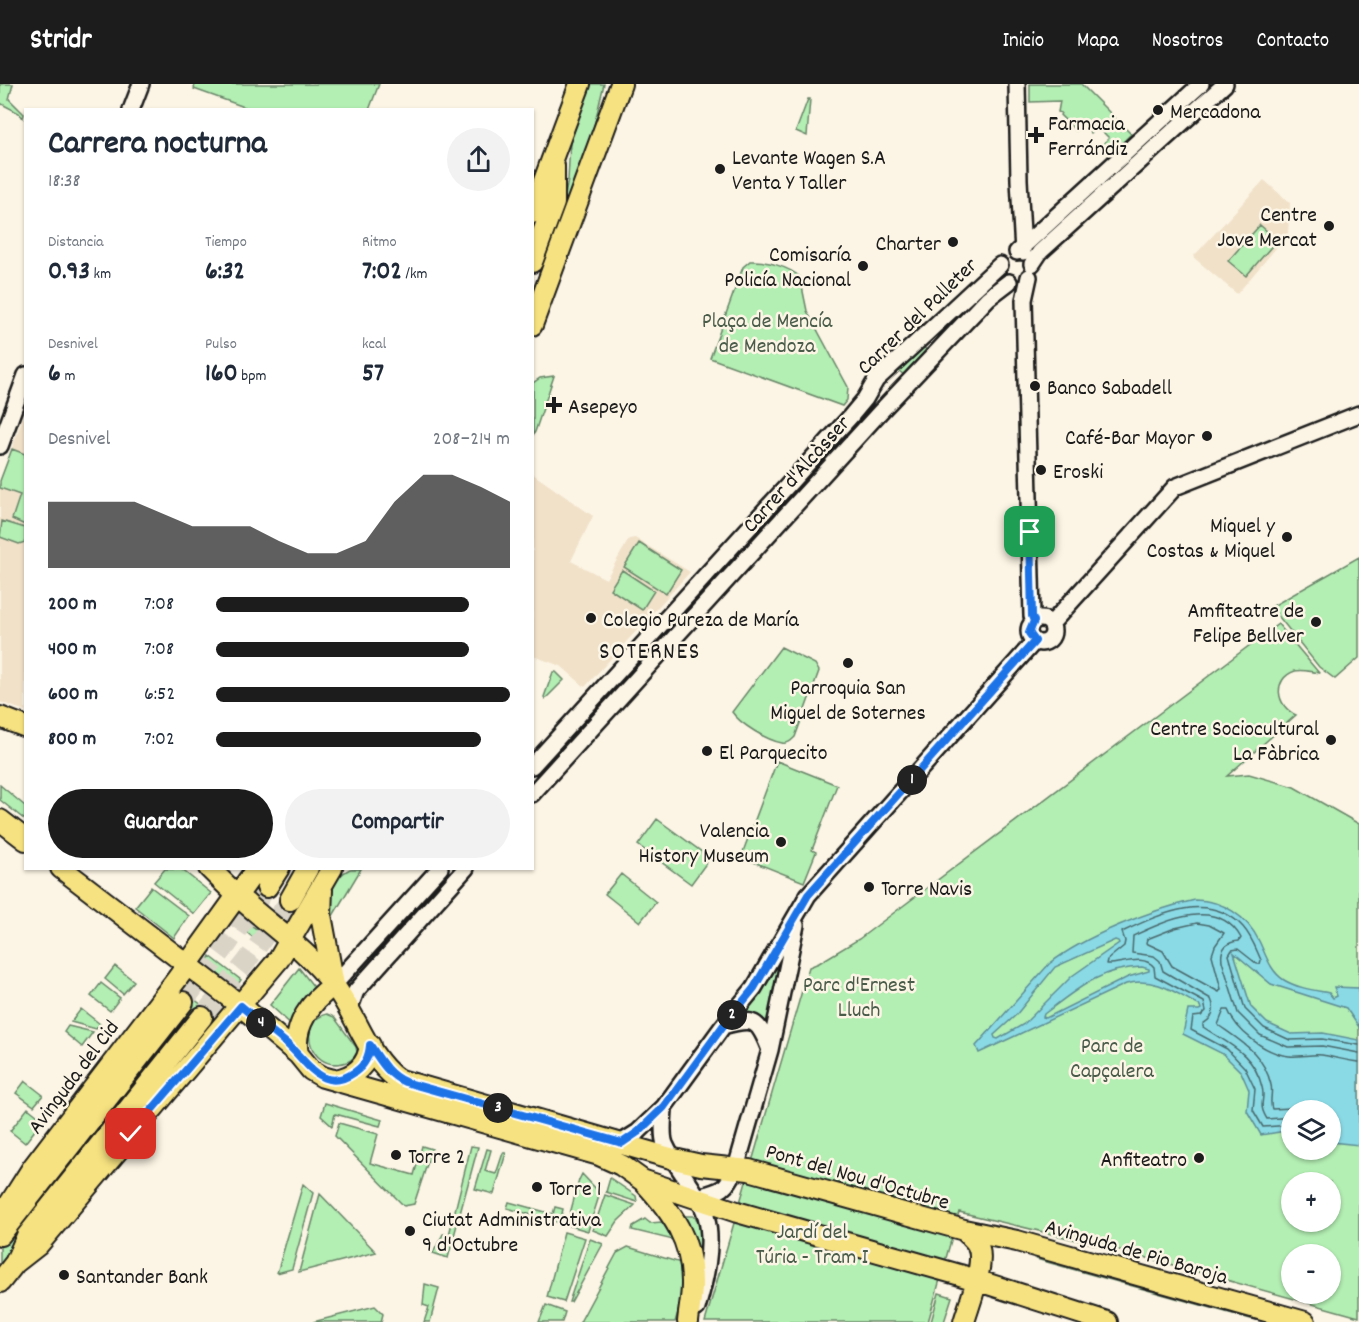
<!DOCTYPE html>
<html lang="es">
<head>
<meta charset="utf-8">
<style>
  body { margin:0; font-family:Dekko,sans-serif; background:#f2f2f3; color:#1f2937; height:100vh; display:flex; flex-direction:column; font-size:22px; white-space:nowrap }
  * { box-sizing:border-box; margin:0 }
  p { font-size:20px; color:#747a83 }
  .icon { flex:none; width:33px; height:33px; fill:none; stroke:currentColor; stroke-width:2; stroke-linecap:round; stroke-linejoin:round }
  .map { position:relative; flex:1; overflow:hidden }
  .side { position:absolute; left:24px; top:24px; width:510px; height:762px; display:flex; flex-direction:column; background:#fff; border-radius:0px; box-shadow:0 2px 4px #0004 }
  .side>* { flex:none }
  .buttons { position:absolute; left:1281px; top:1016px; display:grid; gap:12px }
  .buttons a { display:grid; place-items:center; width:60px; height:60px; border-radius:50%; background:#fff; box-shadow:0 2px 4px #0004; font-size:30px }
  .pin { position:absolute; display:grid; place-items:center; width:51px; height:51px; color:#fff; margin:-26px; border-radius:12px; box-shadow:0 3px 9px #0006 }
  .km { position:absolute; width:30px; height:30px; margin:-15px; border-radius:50%; background:#222; color:#fff; font-size:16px; line-height:30px; text-align:center }
  .round { display:grid; place-items:center; flex:none; width:63px; height:63px; border-radius:32px; background:#f2f2f3 }
  .headline { display:flex; align-items:center; justify-content:space-between; height:102px; padding:0 24px }
  h1 { font-size:33px; font-weight:700; line-height:45px }
  .figures { display:grid; grid-template-columns:repeat(3,1fr); gap:9px; height:102px; padding:6px 24px }
  .figures div { display:grid; align-content:center }
  .figures b { font-size:26px; font-weight:700 }
  .figures small { font-size:16px; font-weight:400 }
  .figures p { font-size:16px }
  .chart { height:168px; padding:12px 24px }
  .chart p { display:flex; justify-content:space-between }
  .chart svg { width:100%; height:108px; margin-top:6px; fill:#1c1c1c; opacity:.7 }
  .primary-button { display:flex; gap:12px; margin-top:auto; padding:12px 24px }
  .primary-button a { flex:1; height:69px; border-radius:36px; background:#1c1c1c; color:#fff; font-size:24px; font-weight:700; line-height:69px; text-align:center }
  .primary-button a+a { background:#f2f2f3; color:#1f2937 }
  ul { padding:0 24px; list-style:none; font-size:20px }
  li { display:grid; grid-template-columns:96px 72px 1fr; align-items:center; height:45px }
  li i { height:15px; border-radius:8px; background:#1c1c1c }
  header { display:flex; align-items:center; gap:36px; box-sizing:border-box; height:84px; padding:0 30px; background:#1c1c1c; color:#fff }
  header strong { font-size:28px }
  nav { display:flex; gap:33px; margin-inline-start:auto; font-size:21px }
  .map>svg:first-child { display:block }
</style>
</head>
<body>
<header>
<strong>Stridr</strong>
<nav><a>Inicio</a><a>Mapa</a><a>Nosotros</a><a>Contacto</a></nav>
</header>
<div class="map">
<svg width="1359" height="1238" viewBox="0 0 1359 1238">
  <rect width="100%" height="100%" fill="#fcf5e5"/>
  <filter id="ink" filterUnits="userSpaceOnUse"><feTurbulence type="fractalNoise" baseFrequency=".0167" numOctaves="2"/><feDisplacementMap in="SourceGraphic" scale="12" xChannelSelector="R" yChannelSelector="G"/><feConvolveMatrix kernelMatrix="1 2 1 2 8 2 1 2 1" color-interpolation-filters="sRGB"/></filter>
  <g filter="url(#ink)">
    <path fill="#f1e1c9" d="M 1264,96 L 1290,119 L 1288,150 L 1237,210 L 1193,173 Z
      M 25,327 L 25,627 L 0,618 L 0,397 Z
      M 533,390 L 593,432 L 571,477 L 606,495 L 629,455 L 635,454 L 690,488 L 585,603 L 561,582 L 533,572 Z"/>
    <path fill="#b3eeb3" stroke="#688568" stroke-width="1.5" fill-rule="evenodd" d="M 0,0 L 13,0 L 9,15 L 24,30 L 23,34 L 19,29 L 0,19 Z
      M 195,0 L 379,0 L 369,26 L 250,25 L 194,5 Z
      M 590,0 L 604,0 L 594,42 L 567,117 L 564,117 L 568,96 L 570,59 Z
      M 1030,0 L 1081,0 L 1131,50 L 1112,69 L 1103,60 L 1109,54 L 1098,43 L 1091,49 L 1083,41 L 1076,47 L 1060,31 L 1061,29 L 1058,28 L 1060,17 L 1030,18 Z
      M 808,15 L 810,15 L 807,52 L 796,47 Z
      M 1260,141 L 1277,156 L 1246,192 L 1228,177 Z
      M 750,177 C 765,176 789,183 800,193 L 807,227 L 848,303 L 847,316 L 842,322 L 710,274 L 743,183 Z
      M 922,261 L 929,269 L 906,293 L 897,285 Z
      M 554,292 L 535,348 L 533,351 L 533,299 L 540,294 Z
      M 12,365 L 25,370 L 25,441 L 12,435 L 20,411 L 0,404 L 0,397 Z
      M 2,437 L 25,444 L 25,458 L 19,460 L 0,453 Z
      M 639,459 L 681,486 L 666,510 L 624,483 Z
      M 1359,473 L 1359,574 L 1335,595 L 1319,583 L 1271,523 Z
      M 622,486 L 654,507 L 642,526 L 610,505 Z
      M 1278,540 L 1319,589 C 1311,588 1302,585 1295,587 C 1272,595 1276,622 1296,631 L 1227,692 L 1249,690 L 1294,703 L 1359,740 L 1359,1233 L 1119,1166 L 959,1128 L 928,1238 L 705,1238 L 809,883 L 819,879 L 859,855 ZM 1292,1026 L 1330,1026 L 1330,1065 L 1292,1065 ZM 1292,1098 L 1330,1098 L 1330,1137 L 1292,1137 ZM 1292,1170 L 1330,1170 L 1330,1209 L 1292,1209 Z
      M 781,563 L 815,580 L 819,587 L 795,653 C 791,657 788,660 782,659 C 768,657 740,640 732,628 Z
      M 553,588 L 556,588 L 564,596 L 545,615 L 544,613 Z
      M 777,677 L 837,701 L 812,766 L 816,768 L 804,798 L 741,773 Z
      M 0,701 L 25,722 L 25,736 L 0,716 Z
      M 657,735 L 710,774 L 691,800 L 638,761 Z
      M 165,785 L 181,785 L 211,809 L 194,830 L 154,798 Z
      M 350,785 L 361,785 L 331,835 C 332,813 328,796 350,785 Z
      M 621,790 L 656,818 L 640,838 L 605,810 Z
      M 151,803 L 189,832 L 174,854 L 135,823 Z
      M 237,837 C 249,839 266,848 269,860 L 266,864 L 235,839 Z
      M 782,869 L 783,870 L 768,941 L 756,932 L 744,928 Z
      M 210,872 L 241,896 L 238,900 C 227,899 211,887 208,876 Z
      M 115,882 L 134,897 L 123,910 L 105,895 Z
      M 299,884 L 317,907 L 295,944 L 270,921 Z
      M 101,899 L 120,914 L 110,927 L 91,912 Z
      M 182,909 L 190,912 L 212,929 L 213,937 L 74,1114 L 151,989 L 0,1181 L 0,1161 L 114,1015 L 179,912 L 177,910 Z
      M 81,925 L 100,940 L 96,945 L 71,938 Z
      M 327,930 L 334,933 L 356,963 L 357,968 C 354,975 350,978 343,979 C 308,987 297,936 327,930 Z
      M 68,942 L 93,948 L 82,963 L 64,948 Z
      M 25,997 L 43,1011 L 34,1022 L 16,1009 Z
      M 325,1019 L 382,1036 L 380,1042 L 335,1030 L 332,1042 L 321,1032 Z
      M 28,1024 L 43,1036 L 25,1059 L 10,1047 Z
      M 339,1039 L 378,1050 L 370,1079 L 414,1091 L 422,1062 L 432,1065 L 414,1120 L 404,1122 L 335,1052 Z
      M 471,1062 L 478,1063 L 448,1174 L 433,1169 L 443,1150 L 449,1151 Z
      M 487,1065 L 491,1066 L 485,1087 L 496,1090 L 503,1069 L 506,1069 L 494,1110 L 475,1105 Z
      M 582,1090 L 600,1109 L 588,1147 L 567,1141 L 579,1096 Z
      M 610,1094 L 636,1112 L 637,1118 L 606,1108 Z
      M 303,1100 L 313,1109 L 292,1185 L 277,1189 Z
      M 320,1110 L 376,1168 L 299,1188 Z
      M 605,1111 L 635,1121 L 618,1137 L 608,1152 L 593,1146 Z
      M 509,1118 L 553,1130 L 555,1123 L 563,1125 L 560,1139 L 507,1124 Z
      M 683,1132 L 695,1132 C 702,1146 702,1161 699,1175 Z
      M 645,1135 L 650,1139 L 662,1138 L 667,1143 L 673,1156 L 632,1146 L 633,1142 Z
      M 564,1148 L 585,1154 L 564,1218 L 547,1213 Z
      M 590,1155 L 603,1160 L 571,1218 L 569,1218 Z
      M 628,1163 L 681,1179 C 687,1198 681,1219 675,1238 L 580,1238 L 617,1169 Z
      M 1045,1174 L 1252,1232 L 1251,1235 L 1036,1175 Z
      M 425,1200 L 439,1204 L 430,1238 L 424,1238 L 429,1223 L 423,1221 Z
      M 939,1209 L 952,1213 L 944,1238 L 931,1238 Z
      M 546,1221 L 565,1228 L 562,1238 L 539,1238 Z
      M 375,1222 L 383,1230 L 381,1238 L 313,1238 Z"/>
    <path fill="#8adae5" stroke="#5e8e95" stroke-width="1.5" fill-rule="evenodd" d="M 1195,816 C 1222,816 1247,832 1259,857 C 1266,871 1270,887 1284,896 C 1297,904 1314,906 1329,909 L 1333,914 L 1337,912 L 1334,903 L 1359,904 L 1359,943 L 1346,924 L 1271,900 L 1234,869 L 1251,923 L 1267,939 L 1291,950 L 1323,949 L 1359,956 L 1359,1061 L 1331,1058 L 1330,1026 L 1292,1026 L 1291,1046 L 1261,1051 L 1247,1027 L 1249,1006 L 1241,988 L 1223,970 L 1183,950 L 1188,926 L 1199,926 L 1201,925 L 1200,922 C 1176,909 1154,892 1126,900 L 979,969 L 976,962 L 1049,880 C 1085,852 1150,826 1195,816 ZM 1115,856 L 1118,857 L 1119,859 L 1072,892 L 1024,940 L 998,955 L 995,954 L 994,951 L 1016,931 L 1055,883 ZM 1142,883 L 1149,885 L 1149,887 L 1128,893 L 1046,934 L 1043,933 L 1044,930 C 1076,906 1100,884 1142,883 Z"/>
    <g fill="none" stroke-linecap="round" stroke-linejoin="round">
      <path stroke="#48686c" stroke-width="1.5" d="M 1197,839 L 1209,841 L 1224,849 L 1215,862 L 1212,871 L 1221,905 L 1219,908 L 1172,882 L 1163,867 L 1146,859 L 1147,855 L 1175,844 Z
        M 1300,1026 L 1292,1024 L 1272,1025 C 1269,1017 1273,1009 1271,1001 C 1264,970 1242,958 1218,941 L 1224,926 L 1228,926 C 1236,947 1266,970 1289,972 C 1300,973 1311,970 1322,971 C 1334,973 1346,977 1359,978
        M 1292,1033 L 1267,1035 C 1257,1019 1266,1017 1262,1003 C 1254,969 1228,960 1203,943 L 1203,940 C 1213,934 1216,926 1211,915 L 1163,887 L 1160,877 L 1154,872 L 1132,869 L 1133,852 C 1165,837 1218,812 1241,854 L 1239,857 C 1227,858 1220,864 1222,877 L 1238,929 L 1260,951 L 1288,963 L 1322,962 L 1359,969
        M 1292,1041 L 1263,1043 L 1253,1026 L 1255,1005 L 1245,984 L 1227,965 L 1191,946 L 1193,933 L 1201,932 L 1206,927 L 1204,918 L 1155,892 L 1154,883 C 1143,869 1121,881 1106,880 L 1107,876 L 1124,862 L 1125,857 L 1122,848 C 1160,830 1209,806 1243,843 C 1252,853 1256,865 1261,876 L 1260,880 L 1257,880 L 1238,865 L 1232,866 L 1229,871 L 1245,925 L 1264,944 L 1290,956 L 1322,955 L 1359,961"/>
      <path stroke="#dad4c7" stroke-width="20" stroke-dasharray="20 10" stroke-linecap="butt" d="M 183,918 L 227,861 L 267,803
        M 202,933 L 247,877 L 290,816"/>
      <g stroke="#1c1c1c" stroke-width="20">
        <path id="minor" d="M 1017,0 L 1019,96 L 1023,168
          M 131,26 L 141,0
          M 1017,168 L 1201,0
          M 1032,180 L 1040,168 L 1225,0
          M 1029,193 L 1024,216 L 1032,532 L 1034,537
          M 0,362 L 26,291
          M1029 547a12 12 0 1 1 24 0a12 12 0 1 1-24 0Z
          M 1051,540 L 1175,403 L 1359,330
          M 532,682 L 850,333 L 865,315 L 876,296 L 1000,181
          M 532,710 L 880,328 L 988,214 L 1009,198
          M 334,901 L 440,784
          M 349,926 L 356,907 L 466,784
          M 723,942 C 754,933 758,935 770,966
          M 664,1023 C 664,1034 661,1050 665,1060 C 676,1085 698,1106 706,1132 C 714,1161 705,1197 697,1224
          M 622,1058 L 638,1048 L 664,1023 L 723,942 L 754,904 L 808,811 L 1035,557
          M 697,1113 C 720,1107 726,1107 736,1084 L 770,966 L 796,841"/>
      </g>
      <g stroke="#1c1c1c" stroke-width="24">
        <path id="major" d="M 532,129 L 580,0
          M 532,178 L 554,119 L 554,82
          M 532,241 L 621,0
          M 0,633 L 26,643
          M 0,736 L 26,756
          M 61,784 L 241,922 L 298,970 L 311,986 L 323,993 L 599,1071 L 621,1081 L 642,1096 L 737,1128 L 960,1191 L 1107,1238
          M 209,784 C 222,797 235,810 249,822 C 278,847 309,869 333,900 C 356,929 366,972 397,995 L 674,1075 L 701,1081 L 749,1086 L 964,1146 L 1017,1157 L 1305,1238
          M 267,803 L 279,784
          M 322,806 L 321,831 L 334,901
          M 290,816 L 308,784
          M 298,970 C 292,942 312,916 334,901
          M 335,996 C 354,993 368,981 370,961
          M 644,1098 C 672,1128 693,1157 692,1201 C 692,1213 689,1226 688,1238
          M 0,1135 L 33,1083 L 177,895 L 257,784
          M 964,1146 C 968,1150 974,1155 977,1160 C 987,1177 969,1220 964,1238
          M 0,1151 L 183,918
          M 15,1179 L 38,1161 L 279,875 L 332,784
          M 0,1198 L 15,1179 L 27,1152 L 202,933"/>
      </g>
      <use href="#minor" stroke="#fcf5e5" stroke-width="15"/>
      <use href="#major" stroke="#f7e281" stroke-width="20"/>
    </g>
  </g>
  <g fill="none" stroke-linecap="round" stroke-linejoin="round" filter="url(#ink)">
    <g stroke="#fff" stroke-width="12">
      <path id="route" d="M 131,1050 L 241,922 C 256,935 272,947 287,960 C 308,978 322,1011 355,988 C 365,981 369,973 370,961 C 380,976 388,991 405,998 L 622,1059 L 638,1048 L 664,1023 L 723,942 L 754,904 L 808,811 L 1035,557 L 1029,549 L 1034,537 L 1032,532 L 1030,448"/>
    </g>
    <use href="#route" stroke="#1a73e8" stroke-width="8"/>
  </g>
  <g fill="#1c1c1c" stroke="#fcf5e5" stroke-width="2">
    <circle cx="1158" cy="26" r="6"/>
    <path d="M1033 42h6v6h6v6h-6v6h-6v-6h-6v-6h6z"/>
    <circle cx="720" cy="85" r="6"/>
    <circle cx="1329" cy="142" r="6"/>
    <circle cx="953" cy="158" r="6"/>
    <circle cx="863" cy="182" r="6"/>
    <circle cx="1035" cy="302" r="6"/>
    <path d="M551 312h6v6h6v6h-6v6h-6v-6h-6v-6h6z"/>
    <circle cx="1207" cy="352" r="6"/>
    <circle cx="1041" cy="386" r="6"/>
    <circle cx="1287" cy="453" r="6"/>
    <circle cx="591" cy="534" r="6"/>
    <circle cx="1316" cy="538" r="6"/>
    <circle cx="848" cy="579" r="6"/>
    <circle cx="1331" cy="656" r="6"/>
    <circle cx="707" cy="667" r="6"/>
    <circle cx="781" cy="758" r="6"/>
    <circle cx="869" cy="803" r="6"/>
    <circle cx="396" cy="1071" r="6"/>
    <circle cx="1199" cy="1074" r="6"/>
    <circle cx="537" cy="1103" r="6"/>
    <circle cx="410" cy="1147" r="6"/>
    <circle cx="64" cy="1191" r="6"/>
  </g>
  <g text-anchor="middle" stroke-width="5" stroke-linejoin="round" paint-order="stroke">
    <g font-size="22" fill="#1c1c1c" stroke="#fcf5e5" text-anchor="start">
      <text x="1170" y="34">Mercadona</text>
      <text x="1048" y="46">Farmacia<tspan x="1048" dy="25">Ferrándiz</tspan></text>
      <text x="732" y="80">Levante Wagen S.A<tspan x="732" dy="25">Venta Y Taller</tspan></text>
      <text x="1317" y="137" text-anchor="end">Centre<tspan x="1317" dy="25">Jove Mercat</tspan></text>
      <text x="941" y="166" text-anchor="end">Charter</text>
      <text x="851" y="177" text-anchor="end">Comisaría<tspan x="851" dy="25">Policía Nacional</tspan></text>
      <text x="1047" y="310">Banco Sabadell</text>
      <text x="568" y="329">Asepeyo</text>
      <text x="1195" y="360" text-anchor="end">Café-Bar Mayor</text>
      <text x="1053" y="394">Eroski</text>
      <text x="1275" y="448" text-anchor="end">Miquel y<tspan x="1275" dy="25">Costas &amp; Miquel</tspan></text>
      <text x="1304" y="533" text-anchor="end">Amfiteatre de<tspan x="1304" dy="25">Felipe Bellver</tspan></text>
      <text x="603" y="542">Colegio Pureza de María</text>
      <text x="848" y="610" text-anchor="middle">Parroquia San<tspan x="848" dy="25">Miguel de Soternes</tspan></text>
      <text x="1319" y="651" text-anchor="end">Centre Sociocultural<tspan x="1319" dy="25">La Fàbrica</tspan></text>
      <text x="719" y="675">El Parquecito</text>
      <text x="769" y="753" text-anchor="end">Valencia<tspan x="769" dy="25">History Museum</tspan></text>
      <text x="881" y="811">Torre Navis</text>
      <text x="408" y="1079">Torre 2</text>
      <text x="1187" y="1082" text-anchor="end">Anfiteatro</text>
      <text x="549" y="1111">Torre 1</text>
      <text x="422" y="1142">Ciutat Administrativa<tspan x="422" dy="25">9 d'Octubre</tspan></text>
      <text x="76" y="1199">Santander Bank</text>
    </g>
    <g font-size="22" fill="#1c1c1c" stroke="#fcf5e5">
      <text transform="translate(916 231) rotate(-44)" y="8">Carrer del Palleter</text>
      <text transform="translate(795 389) rotate(-48)" y="8">Carrer d'Alcàsser</text>
      <text transform="translate(72 992) rotate(-53)" y="8">Avinguda del Cid</text>
      <text transform="translate(858 1091) rotate(16)" y="8">Pont del Nou d'Octubre</text>
      <text transform="translate(1137 1166) rotate(16)" y="8">Avinguda de Pio Baroja</text>
    </g>
    <g font-size="22" fill="#495b49" stroke="#fcf5e5">
      <text x="767" y="243">Plaça de Mencía<tspan x="767" dy="25">de Mendoza</tspan></text>
      <text x="859" y="907">Parc d'Ernest<tspan x="859" dy="25">Lluch</tspan></text>
      <text x="1112" y="968">Parc de<tspan x="1112" dy="25">Capçalera</tspan></text>
      <text x="812" y="1154">Jardí del<tspan x="812" dy="25">Túria - Tram I</tspan></text>
    </g>
    <g font-size="24" letter-spacing="1.5" fill="#1c1c1c" stroke="#fcf5e5">
      <text x="650" y="574">SOTERNES</text>
    </g>
  </g>
</svg>
<div class="buttons">
<a><svg class="icon" aria-label="layers" viewBox="0 0 24 24"><path d="M12 4l9 5-9 5-9-5zM3 14l9 5 9-5"/></svg></a>
<a>+</a>
<a>−</a>
</div>
<div class="pin" style="left:1030px;top:448px;background:#1e9e55"><svg class="icon" aria-label="arrive" viewBox="0 0 24 24"><path d="M6 21V4h12l-3 4 3 4H6"/></svg></div>
<div class="pin" style="left:131px;top:1050px;background:#d93025"><svg class="icon" aria-label="check" viewBox="0 0 24 24"><path d="M5 12l5 5 9-10"/></svg></div>
<b class="km" style="left:912px;top:696px">1</b>
<b class="km" style="left:732px;top:931px">2</b>
<b class="km" style="left:498px;top:1024px">3</b>
<b class="km" style="left:261px;top:939px">4</b>
<section class="side">
<div class="headline"><div><h1>Carrera nocturna</h1><p>18:38</p></div><a class="round"><svg class="icon" aria-label="share" viewBox="0 0 24 24"><path d="M12 15V3M7 8l5-5 5 5M5 13v7h14v-7"/></svg></a></div>
<div class="figures">
<div><p>Distancia</p><b>0.93<small> km</small></b></div>
<div><p>Tiempo</p><b>6:32</b></div>
<div><p>Ritmo</p><b>7:02<small> /km</small></b></div>
</div>
<div class="figures">
<div><p>Desnivel</p><b>6<small> m</small></b></div>
<div><p>Pulso</p><b>160<small> bpm</small></b></div>
<div><p>kcal</p><b>57</b></div>
</div>
<div class="chart"><p><span>Desnivel</span>208–214 m</p>
<svg viewBox="0 0 160 44" preserveAspectRatio="none"><path d="M0 44V17L10 17L20 17L30 17L40 22L50 27L60 27L70 27L80 33L90 38L100 38L110 33L120 17L130 6L140 6L150 11L160 17V44z"/></svg>
</div>
<ul>
<li><b>200 m</b>7:08<i style="width:86%"></i></li>
<li><b>400 m</b>7:08<i style="width:86%"></i></li>
<li><b>600 m</b>6:52<i style="width:100%"></i></li>
<li><b>800 m</b>7:02<i style="width:90%"></i></li>
</ul>
<div class="primary-button"><a>Guardar</a><a>Compartir</a></div>
</section>
</div>
</body>
</html>
